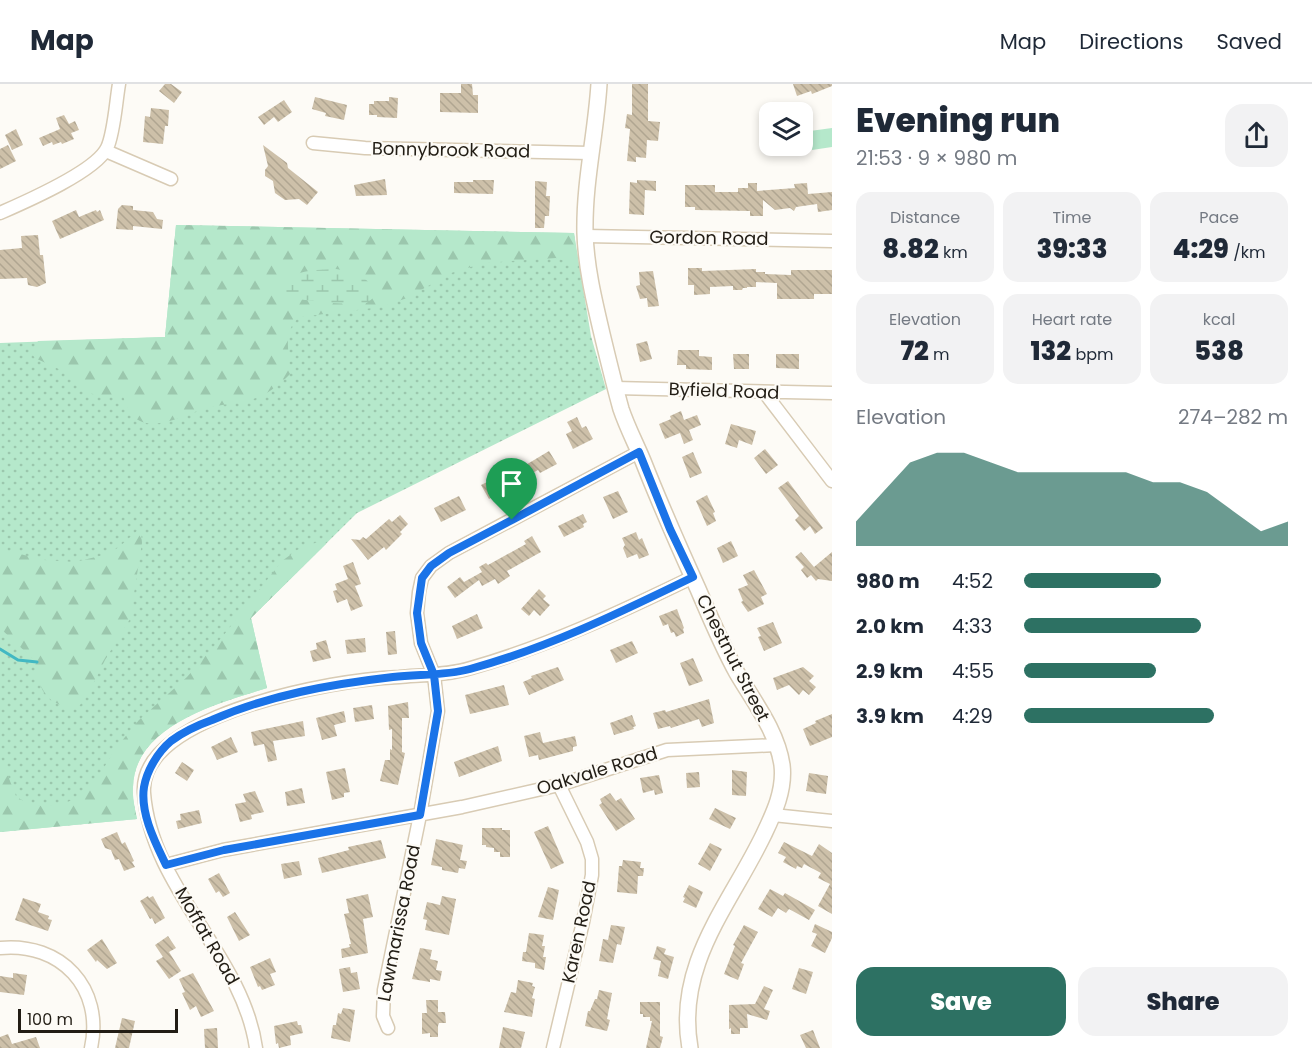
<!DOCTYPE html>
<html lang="en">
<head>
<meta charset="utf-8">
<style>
  body { margin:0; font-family:Poppins,sans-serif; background:#f2f2f3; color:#1f2937; height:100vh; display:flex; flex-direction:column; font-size:22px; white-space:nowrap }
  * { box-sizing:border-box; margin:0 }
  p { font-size:20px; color:#747a83 }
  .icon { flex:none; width:33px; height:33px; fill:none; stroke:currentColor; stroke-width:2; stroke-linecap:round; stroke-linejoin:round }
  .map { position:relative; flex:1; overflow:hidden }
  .details { display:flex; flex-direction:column; background:#fff; width:480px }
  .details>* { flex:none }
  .fabs { position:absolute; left:759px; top:18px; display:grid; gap:12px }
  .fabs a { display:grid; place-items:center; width:54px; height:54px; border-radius:12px; background:#fff; box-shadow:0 3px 9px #0003; font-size:30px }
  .scale { position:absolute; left:18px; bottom:15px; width:160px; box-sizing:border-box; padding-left:6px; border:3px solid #221d15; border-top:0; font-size:16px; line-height:21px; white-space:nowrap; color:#221d15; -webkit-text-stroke:4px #fdfbf6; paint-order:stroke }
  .pin { position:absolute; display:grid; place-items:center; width:51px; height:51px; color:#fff; margin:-62px -26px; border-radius:50% 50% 50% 0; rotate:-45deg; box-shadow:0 0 6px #0007 }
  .pin .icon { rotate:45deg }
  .round { display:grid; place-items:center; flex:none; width:63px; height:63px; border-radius:18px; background:#f2f2f3 }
  .overview { display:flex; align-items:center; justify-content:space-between; height:102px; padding:0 24px }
  h1 { font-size:33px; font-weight:800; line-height:45px }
  .metrics { display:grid; grid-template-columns:repeat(3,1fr); gap:9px; height:102px; padding:6px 24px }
  .metrics div { display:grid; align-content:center; border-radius:15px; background:#f2f2f3; text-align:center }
  .metrics b { font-size:26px; font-weight:800 }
  .metrics small { font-size:16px; font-weight:400 }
  .metrics p { font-size:16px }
  .chart { height:168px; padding:12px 24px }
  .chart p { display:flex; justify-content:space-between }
  .chart svg { width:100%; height:108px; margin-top:6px; fill:#2d7163; opacity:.7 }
  .action { display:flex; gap:12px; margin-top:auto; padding:12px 24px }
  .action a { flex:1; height:69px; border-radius:18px; background:#2d7163; color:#fff; font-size:24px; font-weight:800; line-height:69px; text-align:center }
  .action a+a { background:#f2f2f3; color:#1f2937 }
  ul { padding:0 24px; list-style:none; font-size:20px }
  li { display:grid; grid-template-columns:96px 72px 1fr; align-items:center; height:45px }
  li i { height:15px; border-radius:8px; background:#2d7163 }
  header { display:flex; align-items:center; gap:36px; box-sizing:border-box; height:84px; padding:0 30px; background:#fff; border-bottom:2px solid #e0e1e3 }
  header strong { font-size:28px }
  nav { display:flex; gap:33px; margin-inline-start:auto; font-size:21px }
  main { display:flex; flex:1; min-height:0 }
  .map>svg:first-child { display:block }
</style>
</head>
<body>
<header>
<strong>Map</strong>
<nav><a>Map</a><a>Directions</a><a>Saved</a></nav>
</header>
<main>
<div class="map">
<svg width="832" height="964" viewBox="0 0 832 964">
  <defs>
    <pattern id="grass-dots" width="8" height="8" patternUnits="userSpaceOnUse" patternTransform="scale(1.5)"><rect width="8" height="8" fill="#b5e8cb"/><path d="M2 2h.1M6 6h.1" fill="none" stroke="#9bc7ad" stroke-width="1.8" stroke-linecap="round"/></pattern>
    <pattern id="forest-firs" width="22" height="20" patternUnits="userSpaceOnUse" patternTransform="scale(1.5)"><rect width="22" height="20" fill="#b5e8cb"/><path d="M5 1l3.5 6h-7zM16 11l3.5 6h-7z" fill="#9bc7ad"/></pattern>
    <pattern id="wetland-marsh" width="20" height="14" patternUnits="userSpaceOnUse" patternTransform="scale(1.5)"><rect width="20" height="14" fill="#b5e8cb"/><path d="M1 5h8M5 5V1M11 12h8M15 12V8" fill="none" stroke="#9bc7ad"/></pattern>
    <pattern id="building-back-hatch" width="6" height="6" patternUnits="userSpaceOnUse" patternTransform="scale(1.5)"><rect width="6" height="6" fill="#cdc0a9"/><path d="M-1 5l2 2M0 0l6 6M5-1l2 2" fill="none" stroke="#b0a591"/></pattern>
  </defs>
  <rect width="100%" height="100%" fill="#fdfbf6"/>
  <path fill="url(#grass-dots)" d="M 176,141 L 574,149 L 591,252 L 606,305 L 357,429 L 251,534 L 267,604 C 219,619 134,641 133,703 C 132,714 135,725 137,735 L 0,748 L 0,259 L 165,253 Z"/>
  <path fill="url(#forest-firs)" fill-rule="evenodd" d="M 176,141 L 574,149 L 578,181 L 556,174 L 484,179 L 451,189 L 407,214 L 381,223 L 300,233 C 281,247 290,270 290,290 C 283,297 274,305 265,310 C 246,320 226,319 207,324 C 188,329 160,346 140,337 C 131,333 126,321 123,312 L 94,311 L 74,297 L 63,287 L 35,274 L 31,269 L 38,257 L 165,253 ZM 288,194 L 355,219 L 290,213 L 280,204 Z
    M 137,447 L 141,448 L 142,459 L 130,535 L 105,576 L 89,608 L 80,621 L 71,626 L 52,617 L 43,607 L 38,596 L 32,574 L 0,544 L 0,465 L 44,476 L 75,478 L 108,470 L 119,463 Z
    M 320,457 L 326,460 L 251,534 L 267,604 C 219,619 135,640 133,703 C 132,714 135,725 137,735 L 0,748 L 0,672 L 16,712 L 26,719 L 43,722 L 63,720 L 74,715 L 87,706 L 100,690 L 116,664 L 139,636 L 187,593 L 223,552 L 282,477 L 297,466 Z"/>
  <path fill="url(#wetland-marsh)" d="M 336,185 C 353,188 370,192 375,210 C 373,214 371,217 366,219 C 353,222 303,217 290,213 C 285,211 282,209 280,204 C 289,185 318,186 336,185 Z"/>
  <path fill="#b5e8cb" d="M 832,44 L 832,63 L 812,66 L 810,47 Z"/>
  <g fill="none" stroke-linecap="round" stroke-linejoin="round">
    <path stroke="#42b8c3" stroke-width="3" d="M 0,565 L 18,576 L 37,578"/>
  </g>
  <path fill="url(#building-back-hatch)" d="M 165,0 L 171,0 L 182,8 L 174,19 L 159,7 Z
    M 461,0 L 472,0 L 473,11 L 478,11 L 478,29 L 440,28 L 440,9 L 461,9 Z
    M 632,0 L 648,0 L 648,37 L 660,38 L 658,57 L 647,56 L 646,74 L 636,73 L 636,78 L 627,77 L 630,45 L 625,44 L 627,30 L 632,31 Z
    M 793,0 L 832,0 L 832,2 L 812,10 L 811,7 L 797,12 Z
    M 315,13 L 347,21 L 344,36 L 325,32 L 326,29 L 312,25 Z
    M 389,13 L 398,14 L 397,34 L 377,33 L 377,31 L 369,31 L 369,20 L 374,20 L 374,17 L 389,17 Z
    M 284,16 L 292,28 L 278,38 L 274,33 L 264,41 L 258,33 Z
    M 151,24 L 169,26 L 168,42 L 165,42 L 163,60 L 143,58 L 145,32 L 150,33 Z
    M 64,31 L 69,40 L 75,37 L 79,46 L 71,49 L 74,55 L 62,60 L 61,58 L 53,61 L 52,58 L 43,62 L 39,54 L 60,45 L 56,34 Z
    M 16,45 L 23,61 L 12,66 L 5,51 Z
    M 8,61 L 16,77 L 0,85 L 0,65 Z
    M 263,61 L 287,79 L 288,84 L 318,108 L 307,121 L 299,115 L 285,116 L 275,109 L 273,97 L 265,92 L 265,86 L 268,82 Z
    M 385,95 L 387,111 L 356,112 L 354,101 Z
    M 473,96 L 494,96 L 493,110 L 454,109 L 454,98 L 473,98 Z
    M 637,96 L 656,97 L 656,107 L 645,106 L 644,131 L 629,130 L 630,98 L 637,99 Z
    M 535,97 L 547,98 L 546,112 L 550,112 L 549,132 L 545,132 L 544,144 L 535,144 Z
    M 748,99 L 757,99 L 757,107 L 795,104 L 794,100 L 807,99 L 808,110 L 832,108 L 832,126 L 818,128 L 817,120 L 796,123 L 794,127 L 790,124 L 775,126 L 763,116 L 763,132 L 750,132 L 750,127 L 695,126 L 695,123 L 685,123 L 685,101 L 715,101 L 715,108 L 738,108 L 738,104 L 748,104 Z
    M 122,121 L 133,122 L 133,126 L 153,128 L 157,135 L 163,136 L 162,145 L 133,142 L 133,146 L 116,145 L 118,125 Z
    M 76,126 L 79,133 L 96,126 L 97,128 L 100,126 L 104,136 L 60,155 L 52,137 Z
    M 38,151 L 40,171 L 43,171 L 46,199 L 37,203 L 28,201 L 27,194 L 0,195 L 0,166 L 22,164 L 21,152 Z
    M 688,184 L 702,184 L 702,187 L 756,185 L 756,188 L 765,188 L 765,190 L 791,191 L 791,186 L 832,186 L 832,210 L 814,210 L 814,215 L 777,215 L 777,199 L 756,198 L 756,203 L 747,203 L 747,204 L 743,204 L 742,206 L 733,206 L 733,202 L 710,203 L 710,210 L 694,211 L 694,201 L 688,201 Z
    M 653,187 L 659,222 L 648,223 L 647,214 L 640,215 L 636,202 L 640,201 L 639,188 Z
    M 647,257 L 652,275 L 640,278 L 636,260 Z
    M 678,266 L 699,266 L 699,272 L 712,273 L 712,286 L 686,285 L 686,281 L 677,281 Z
    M 733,270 L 749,270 L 749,285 L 734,285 Z
    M 776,270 L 799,270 L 799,285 L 776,284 Z
    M 681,327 L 684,336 L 697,331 L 701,341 L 689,346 L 693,356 L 684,360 L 680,349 L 665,355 L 659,340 L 671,335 L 670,332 Z
    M 577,333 L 582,344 L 586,342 L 593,355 L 573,365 L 566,350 L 572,347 L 567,338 Z
    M 731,340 L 756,347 L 752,361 L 739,356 L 737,364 L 725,360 Z
    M 765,365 L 778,381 L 766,390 L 754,374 Z
    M 549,367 L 557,380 L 540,389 L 538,386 L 529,391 L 524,382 Z
    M 693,368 L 702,389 L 690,394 L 682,373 Z
    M 508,385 L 514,397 L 504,403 L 505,406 L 489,415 L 481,401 L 487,398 L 486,396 Z
    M 788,397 L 823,444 L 815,450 L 810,442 L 804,447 L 795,436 L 799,432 L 778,404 Z
    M 618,407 L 628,428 L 613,435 L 603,413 Z
    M 707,411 L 715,428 L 713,429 L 716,437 L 707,442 L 696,417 Z
    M 459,412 L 466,426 L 441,438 L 434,424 Z
    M 583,430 L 587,438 L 583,440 L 584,443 L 564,453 L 558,442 Z
    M 400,431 L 408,440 L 400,448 L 402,450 L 386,466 L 384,463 L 368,476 L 351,455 L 360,456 L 363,453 L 366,455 L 389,435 L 392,438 Z
    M 636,448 L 639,456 L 642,454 L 649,471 L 639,475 L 637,470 L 627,474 L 623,464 L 625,461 L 622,454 Z
    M 532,452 L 541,468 L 507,487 L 510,492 L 498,500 L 495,495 L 482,502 L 479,496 L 455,514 L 447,503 L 460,493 L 464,498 L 482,488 L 479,483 L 486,479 L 488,481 L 526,460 L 524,457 Z
    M 731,457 L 738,472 L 723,479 L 717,464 Z
    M 801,468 L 814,483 L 832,468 L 832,497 L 818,495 L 816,497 L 811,491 L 807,494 L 801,486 L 804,483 L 795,473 Z
    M 353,478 L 361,500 L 355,502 L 363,522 L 351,527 L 347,515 L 337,519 L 333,507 L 337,506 L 335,500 L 348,495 L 343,482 Z
    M 754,486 L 767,510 L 761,513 L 764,520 L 748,528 L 741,518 L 743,517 L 738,505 L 748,501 L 743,491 Z
    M 539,505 L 546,512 L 543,515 L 550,521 L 540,532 L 534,526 L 529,532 L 521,525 Z
    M 677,525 L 684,544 L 683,545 L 684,549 L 676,553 L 674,548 L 671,549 L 668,540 L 663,542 L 659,532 Z
    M 477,530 L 483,544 L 457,555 L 452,542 Z
    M 773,538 L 782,559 L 764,567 L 758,553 L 761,552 L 757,544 Z
    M 395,547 L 397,570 L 388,571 L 386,548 Z
    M 365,554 L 366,568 L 347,570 L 345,556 Z
    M 326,556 L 331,574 L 313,578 L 310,567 L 317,565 L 316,559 Z
    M 632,557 L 638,569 L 616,579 L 610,566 Z
    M 693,574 L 703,597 L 689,602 L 680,579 Z
    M 558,583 L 564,596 L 529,611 L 523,598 L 532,594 L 531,592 Z
    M 803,583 L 814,592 L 809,597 L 816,603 L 809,611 L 803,606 L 799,611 L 789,601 L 777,606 L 773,594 Z
    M 504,601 L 509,621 L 470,630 L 465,611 Z
    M 709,615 L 714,639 L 702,643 L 699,635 L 671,644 L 670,642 L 658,645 L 653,629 L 665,626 L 666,628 Z
    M 408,618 L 409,634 L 402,634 L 402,668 L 405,669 L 398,701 L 380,697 L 385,676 L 390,676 L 390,665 L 392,666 L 392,645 L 389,646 L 388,622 Z
    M 372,621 L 374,635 L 355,638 L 353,624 Z
    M 344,627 L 346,638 L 334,641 L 337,652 L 322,656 L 316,634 Z
    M 832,630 L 832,653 L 810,662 L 803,645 L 816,639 L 815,637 Z
    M 632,631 L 636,642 L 633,643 L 634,645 L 614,651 L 610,639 Z
    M 303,637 L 305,652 L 273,657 L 277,676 L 268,678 L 264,660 L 254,662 L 251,648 Z
    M 540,648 L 543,659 L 575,652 L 577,662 L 573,663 L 573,667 L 539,676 L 538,671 L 529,673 L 524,652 Z
    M 231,653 L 238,668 L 217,676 L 211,663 Z
    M 498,662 L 502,677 L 459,693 L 454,678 Z
    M 182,678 L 194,686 L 187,697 L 175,689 Z
    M 345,684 L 350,708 L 344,709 L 344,713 L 332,716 L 326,688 Z
    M 732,686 L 747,688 L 746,712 L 732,711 Z
    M 699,688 L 700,703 L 687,704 L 686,689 Z
    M 809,689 L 828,692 L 826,710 L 806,707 Z
    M 659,691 L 663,709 L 655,711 L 654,706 L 643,709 L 640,694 Z
    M 302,704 L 305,719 L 287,722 L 285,708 Z
    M 255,707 L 264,728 L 251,731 L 252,735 L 240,738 L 235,720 L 246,718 L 243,710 Z
    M 610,709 L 616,717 L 621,714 L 635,735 L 616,747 L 599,721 L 602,719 L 600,715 Z
    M 715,724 L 736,734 L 730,745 L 709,735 Z
    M 199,726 L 202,739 L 178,745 L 176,737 L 181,736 L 180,730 Z
    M 548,742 L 564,779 L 551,785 L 534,748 Z
    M 482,744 L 502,744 L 502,746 L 510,746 L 510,773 L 500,773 L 500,768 L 494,768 L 494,764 L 486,763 L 486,761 L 482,761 Z
    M 117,748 L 122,760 L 125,758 L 134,777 L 132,778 L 135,783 L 124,787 L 119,775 L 115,776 L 111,766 L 105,764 L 101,755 Z
    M 436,755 L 463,761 L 460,776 L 467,777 L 465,785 L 459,784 L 458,789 L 442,786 L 442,783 L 431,781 Z
    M 381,756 L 386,774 L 322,789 L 318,774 L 349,766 L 348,763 Z
    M 784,758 L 812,772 L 819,760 L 832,769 L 832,830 L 818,822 L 830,800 L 818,794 L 821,789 L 804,780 L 802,784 L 797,782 L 796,785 L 783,778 L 786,773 L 778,769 Z
    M 710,759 L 722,765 L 710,787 L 698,780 Z
    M 623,776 L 641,778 L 640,784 L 644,784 L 643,792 L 638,792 L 637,810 L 617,808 L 619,782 L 622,782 Z
    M 299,777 L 302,791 L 284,795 L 281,780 Z
    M 219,789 L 230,809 L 223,813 L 219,807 L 216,809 L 208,795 Z
    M 689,801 L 703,808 L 696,824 L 683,818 L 685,814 L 683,813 Z
    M 548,803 L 559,806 L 553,836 L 538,833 Z
    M 770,805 L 783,812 L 785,809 L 815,826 L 809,836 L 789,825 L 786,829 L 778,824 L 772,833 L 758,825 Z
    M 368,810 L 373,833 L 363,835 L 368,869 L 342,874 L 341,865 L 350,863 L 349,860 L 351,860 L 344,830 L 349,829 L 346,815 Z
    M 148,812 L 149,814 L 153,812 L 165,834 L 155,840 L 152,834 L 150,835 L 140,817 Z
    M 442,812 L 456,815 L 449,851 L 425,846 L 427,836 L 423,835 L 427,818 L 440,821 Z
    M 23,814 L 41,820 L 38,828 L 49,832 L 48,835 L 52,836 L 48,847 L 15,836 Z
    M 235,828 L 250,851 L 239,857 L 227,833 Z
    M 815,840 L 832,848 L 832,854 L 825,869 L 811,862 L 817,850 L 812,848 Z
    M 611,841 L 625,843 L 621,861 L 617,860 L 613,879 L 599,877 L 603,855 L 608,856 Z
    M 744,841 L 758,848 L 741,879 L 744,880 L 738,896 L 724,890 L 735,862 L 733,861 Z
    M 529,849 L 544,851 L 542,862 L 545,862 L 543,873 L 546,873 L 544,886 L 535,884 L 535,879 L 522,877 L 523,868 L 526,868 Z
    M 168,852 L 176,864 L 169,868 L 181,887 L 169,895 L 156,877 L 163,873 L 155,861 Z
    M 102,855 L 117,879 L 107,885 L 97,876 L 96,878 L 87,866 Z
    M 657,862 L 666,865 L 664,870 L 674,873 L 668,895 L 658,892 L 661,877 L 653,875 Z
    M 420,864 L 432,866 L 430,875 L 438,877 L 436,886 L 442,887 L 440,897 L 430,895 L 430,898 L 412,895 Z
    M 270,874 L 276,888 L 270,890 L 275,901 L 262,906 L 260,902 L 258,903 L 250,883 Z
    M 350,883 L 351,889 L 357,888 L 360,905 L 343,908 L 339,885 Z
    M 799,884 L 813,888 L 806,910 L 792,905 Z
    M 13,889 L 27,891 L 24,911 L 0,908 L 0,892 L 13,894 Z
    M 193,889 L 214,927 L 201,933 L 196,922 L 190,926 L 182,909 L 185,908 L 179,895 Z
    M 518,896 L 533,899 L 532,902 L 535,903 L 532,914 L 535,915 L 532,933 L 504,928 L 511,908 L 516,909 Z
    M 764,902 L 773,906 L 764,925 L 770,927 L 767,936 L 747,930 L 748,944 L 740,944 L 740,950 L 731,950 L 731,944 L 729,945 L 729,921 L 755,920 Z
    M 599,906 L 612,909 L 607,935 L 610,936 L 607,947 L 585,942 L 588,927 L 590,927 L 595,915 L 597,915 Z
    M 426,916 L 438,916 L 438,928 L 445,928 L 446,939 L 439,939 L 438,942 L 438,953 L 430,953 L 430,949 L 422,950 L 422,929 L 427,929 Z
    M 640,918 L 660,918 L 660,952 L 663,953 L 660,964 L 646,964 L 652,937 L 650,937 L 650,933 L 643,933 L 643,930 L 640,930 Z
    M 343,924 L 355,926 L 350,958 L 331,954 L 333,941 L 336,941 L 338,929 L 341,930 Z
    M 122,934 L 135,937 L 129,964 L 115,964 Z
    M 297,937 L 298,941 L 301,941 L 303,949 L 290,952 L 291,961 L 279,964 L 278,959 L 276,960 L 274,942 Z
    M 503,943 L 525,948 L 521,964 L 499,964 Z
    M 217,944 L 218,964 L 205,964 L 204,945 Z
    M 813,946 L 820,964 L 806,964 L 800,951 Z
    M 8,950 L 12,960 L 36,953 L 40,964 L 0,964 L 0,953 Z"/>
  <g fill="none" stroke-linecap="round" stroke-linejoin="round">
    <g stroke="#d8cbb4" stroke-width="15">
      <path id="minor" d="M 313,59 L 365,64 L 590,69
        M 106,67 L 171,95
        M 0,129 C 25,118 95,88 107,64 C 114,50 116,17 119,0
        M 586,152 L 832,157
        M 615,304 L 832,309
        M 764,308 L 832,397
        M 773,731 L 832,737
        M 166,781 L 223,766 L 462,723 L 559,701 L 667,666 L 776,661
        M 0,864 C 61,858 104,904 91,964
        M 388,944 L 383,932 L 384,906 L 420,731 L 438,627 L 434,591 L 421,559 L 417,529 L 419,508 L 422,494 L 431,482 L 449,469 L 639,368
        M 256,964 C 243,871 151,804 144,709 C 139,641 282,610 331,601 C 353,597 377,594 399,593 C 423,591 448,591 471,584 C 548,562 621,528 693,493
        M 553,964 L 583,838 L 592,791 L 592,775 L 587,758 L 559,701"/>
    </g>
    <g stroke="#d8cbb4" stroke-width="18">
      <path id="major" d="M 599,0 C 596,50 584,97 585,149 C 586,183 594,216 602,250 C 608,275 614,300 621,325 C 627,343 636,360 643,377 C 660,420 679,463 698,505 C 710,533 722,562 737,589 C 754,618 777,647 782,681 C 785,706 774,729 764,750 C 730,821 675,880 690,964"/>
    </g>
    <use href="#minor" stroke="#fff" stroke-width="12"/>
    <use href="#major" stroke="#fff" stroke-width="15"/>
  </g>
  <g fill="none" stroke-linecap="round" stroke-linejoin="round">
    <g stroke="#fff" stroke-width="12">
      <path id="route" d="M 512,436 L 449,469 L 431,482 L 422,494 L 417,529 L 421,559 L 434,591 L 438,627 L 420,731 L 224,766 L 166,781 C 155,758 140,729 144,703 C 147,686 158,668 171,657 C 183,648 198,641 212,636 C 269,611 332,600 393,593 C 419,590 445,592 470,585 C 548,564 621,528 693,493 L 670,445 L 639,368 L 512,436"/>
    </g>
    <use href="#route" stroke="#1a73e8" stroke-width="8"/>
  </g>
  <g text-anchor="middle" stroke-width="4.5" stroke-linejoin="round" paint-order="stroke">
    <g font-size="18" fill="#221d15" stroke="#fdfbf6">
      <text transform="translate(451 66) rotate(1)" y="6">Bonnybrook Road</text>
      <text transform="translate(709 154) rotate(1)" y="6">Gordon Road</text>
      <text transform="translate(724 307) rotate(2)" y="6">Byfield Road</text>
      <text transform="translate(733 574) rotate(63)" y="6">Chestnut Street</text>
      <text transform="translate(597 687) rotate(-17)" y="6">Oakvale Road</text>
      <text transform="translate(399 839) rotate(-79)" y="6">Lawmarissa Road</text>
      <text transform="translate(579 848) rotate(-78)" y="6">Karen Road</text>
      <text transform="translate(207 852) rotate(60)" y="6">Moffat Road</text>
    </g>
  </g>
</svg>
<div class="fabs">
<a><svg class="icon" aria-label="layers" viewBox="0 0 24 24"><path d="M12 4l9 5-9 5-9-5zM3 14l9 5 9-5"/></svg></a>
</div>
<div class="scale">100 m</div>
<div class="pin" style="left:512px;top:436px;background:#1e9e55"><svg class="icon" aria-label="arrive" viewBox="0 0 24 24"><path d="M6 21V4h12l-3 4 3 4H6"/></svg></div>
</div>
<section class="details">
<div class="overview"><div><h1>Evening run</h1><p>21:53 · 9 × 980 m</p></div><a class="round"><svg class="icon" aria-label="share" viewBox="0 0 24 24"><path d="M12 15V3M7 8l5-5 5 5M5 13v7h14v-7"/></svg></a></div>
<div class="metrics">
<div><p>Distance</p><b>8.82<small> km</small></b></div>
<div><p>Time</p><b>39:33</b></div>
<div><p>Pace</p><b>4:29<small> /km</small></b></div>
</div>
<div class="metrics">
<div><p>Elevation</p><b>72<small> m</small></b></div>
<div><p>Heart rate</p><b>132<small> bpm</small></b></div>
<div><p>kcal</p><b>538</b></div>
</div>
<div class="chart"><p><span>Elevation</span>274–282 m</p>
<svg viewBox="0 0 160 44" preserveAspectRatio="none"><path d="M0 44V34L10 22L20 10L30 6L40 6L50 10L60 14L70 14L80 14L90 14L100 14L110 18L120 18L130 22L140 30L150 38L160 34V44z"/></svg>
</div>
<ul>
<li><b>980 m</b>4:52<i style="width:52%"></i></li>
<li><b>2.0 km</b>4:33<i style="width:67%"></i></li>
<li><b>2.9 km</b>4:55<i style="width:50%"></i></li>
<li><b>3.9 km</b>4:29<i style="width:72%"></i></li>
</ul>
<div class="action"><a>Save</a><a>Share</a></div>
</section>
</main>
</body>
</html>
